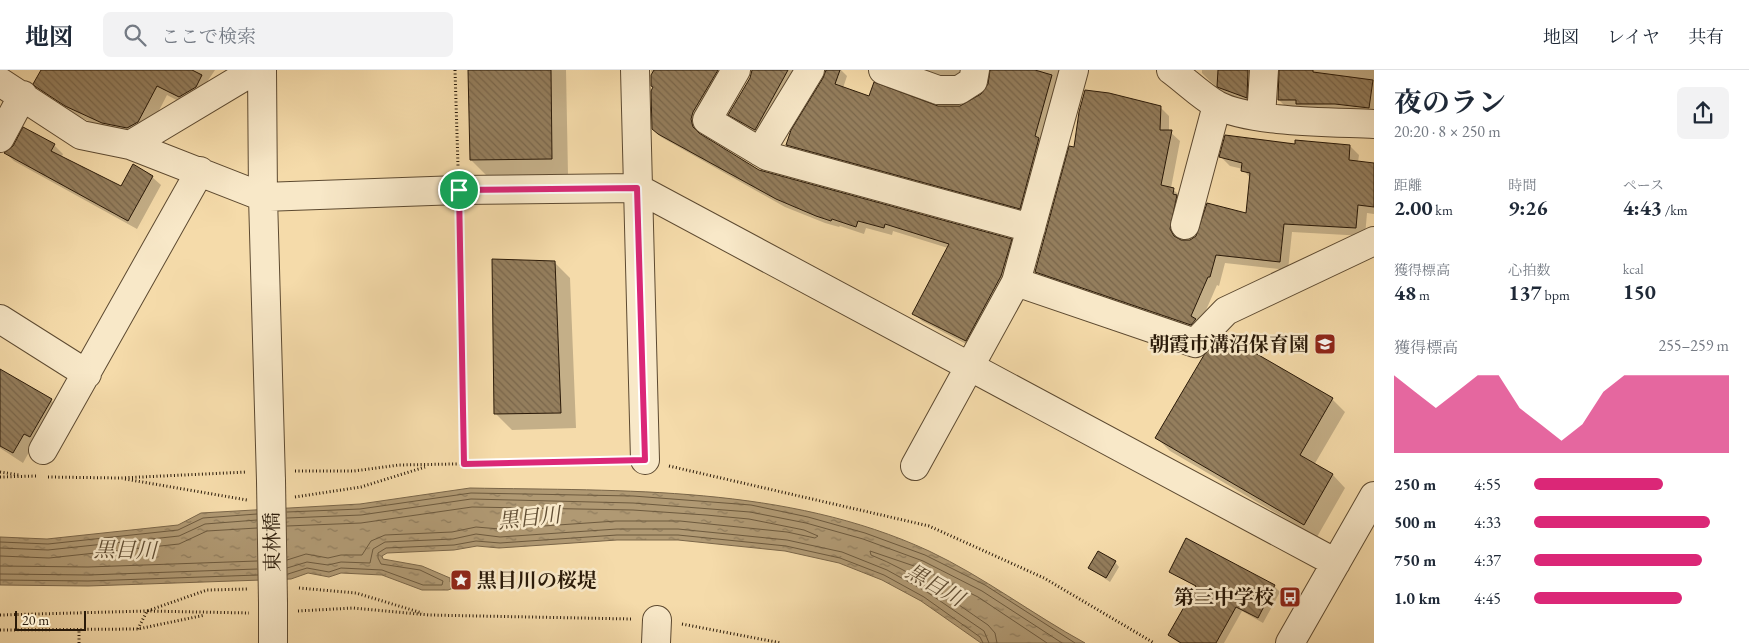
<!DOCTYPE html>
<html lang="ja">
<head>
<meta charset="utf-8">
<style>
  body { margin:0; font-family:"EB Garamond","Noto Serif JP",serif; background:#f2f2f3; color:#1f2937; height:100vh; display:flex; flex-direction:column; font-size:19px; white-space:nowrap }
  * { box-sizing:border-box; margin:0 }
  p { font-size:16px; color:#747a83 }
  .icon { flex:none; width:28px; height:28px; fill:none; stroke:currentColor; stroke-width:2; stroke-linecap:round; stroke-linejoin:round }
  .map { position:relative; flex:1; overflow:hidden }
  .panel { display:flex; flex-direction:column; background:#fff; width:375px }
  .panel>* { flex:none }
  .scale { position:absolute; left:15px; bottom:12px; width:71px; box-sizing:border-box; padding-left:5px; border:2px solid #2a1a09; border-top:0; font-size:14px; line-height:18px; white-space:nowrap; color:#2a1a09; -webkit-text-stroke:4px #f8e8c8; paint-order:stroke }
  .pin { position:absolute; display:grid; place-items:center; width:42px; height:42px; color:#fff; margin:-21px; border:2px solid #fff; border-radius:50%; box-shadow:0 1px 5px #0007 }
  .round { display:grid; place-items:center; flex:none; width:52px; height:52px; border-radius:8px; background:#f2f2f3 }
  .summary { display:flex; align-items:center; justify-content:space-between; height:85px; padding:0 20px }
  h1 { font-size:28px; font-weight:700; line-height:38px }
  .stats { display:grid; grid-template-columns:repeat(3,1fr); gap:8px; height:85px; padding:5px 20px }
  .stats div { display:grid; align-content:center }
  .stats b { font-size:21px; font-weight:700 }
  .stats small { font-size:14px; font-weight:400 }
  .stats p { font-size:14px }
  .chart { height:140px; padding:10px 20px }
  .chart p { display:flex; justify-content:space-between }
  .chart svg { width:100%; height:90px; margin-top:5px; fill:#db2777; opacity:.7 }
  ul { padding:0 20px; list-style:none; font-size:16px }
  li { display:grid; grid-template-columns:80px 60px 1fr; align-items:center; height:38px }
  li i { height:12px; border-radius:6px; background:#db2777 }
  header { display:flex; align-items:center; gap:30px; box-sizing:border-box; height:70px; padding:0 25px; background:#fff; border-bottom:1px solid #e0e1e3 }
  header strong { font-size:24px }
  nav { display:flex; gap:28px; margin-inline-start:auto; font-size:18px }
  .search { width:350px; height:45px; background:#f2f2f3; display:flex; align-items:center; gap:12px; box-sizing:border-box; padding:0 18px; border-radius:8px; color:#747a83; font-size:19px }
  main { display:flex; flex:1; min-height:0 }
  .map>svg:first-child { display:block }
</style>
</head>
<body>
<header>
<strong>地図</strong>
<div class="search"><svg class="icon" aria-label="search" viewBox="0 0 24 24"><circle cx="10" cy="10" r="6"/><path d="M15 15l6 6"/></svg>ここで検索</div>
<nav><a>地図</a><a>レイヤ</a><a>共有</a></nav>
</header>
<main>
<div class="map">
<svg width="1374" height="573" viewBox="0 0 1374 573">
  <defs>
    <pattern id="water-ripples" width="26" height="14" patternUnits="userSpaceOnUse" patternTransform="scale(1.25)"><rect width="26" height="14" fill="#b09973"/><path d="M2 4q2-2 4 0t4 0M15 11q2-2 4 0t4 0" fill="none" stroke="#8f7c5d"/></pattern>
    <pattern id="building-back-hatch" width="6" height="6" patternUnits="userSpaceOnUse" patternTransform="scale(1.25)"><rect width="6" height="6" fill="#947e5d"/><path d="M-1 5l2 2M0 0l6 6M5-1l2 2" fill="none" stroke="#79664b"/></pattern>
  </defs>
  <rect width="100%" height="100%" fill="#f5dbaa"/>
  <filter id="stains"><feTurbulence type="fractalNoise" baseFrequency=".004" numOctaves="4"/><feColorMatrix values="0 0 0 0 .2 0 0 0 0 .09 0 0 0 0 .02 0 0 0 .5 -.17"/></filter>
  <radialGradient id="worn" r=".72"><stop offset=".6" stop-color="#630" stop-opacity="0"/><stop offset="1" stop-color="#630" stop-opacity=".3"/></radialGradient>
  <path fill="url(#water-ripples)" stroke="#7a6649" d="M 470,418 C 624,421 786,415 929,481 C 984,507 1032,544 1085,573 L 981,573 L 921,531 L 882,510 L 839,493 L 785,481 L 678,470 L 617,470 L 499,478 L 477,476 L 454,480 L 387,483 L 382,486 L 383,489 L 422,496 L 450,508 L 450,512 L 457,513 L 456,517 L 448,520 L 422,520 L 382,505 L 341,503 L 329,507 L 308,503 L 291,509 L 88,516 L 0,515 L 0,467 L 47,469 L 178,455 L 201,443 L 360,434 Z"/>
  <path fill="#0003" d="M 42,0 L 215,0 L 207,12 L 211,16 L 190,37 L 167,25 L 148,62 L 113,63 L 76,45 L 45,24 L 35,14 Z
    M 469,0 L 566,0 L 568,105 L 487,106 L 471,90 Z
    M 651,0 L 732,0 L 699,59 L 701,66 L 762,102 L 1011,170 L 1019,178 L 974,278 L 922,251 L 914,243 L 948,178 L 893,161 L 892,165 L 866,158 L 864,164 L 840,156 L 839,157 L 825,153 L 785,137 L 661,67 L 653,59 L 654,18 Z
    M 753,0 L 800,0 L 763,67 L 737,52 L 730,44 L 751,8 Z
    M 827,0 L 841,0 L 847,6 L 843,18 L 870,27 L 932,36 L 959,37 L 987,21 L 991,0 L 1062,0 L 1027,145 L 795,82 L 788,75 L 825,8 Z
    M 916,0 L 969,0 L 949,11 Z
    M 1202,0 L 1261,0 L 1255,36 L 1228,26 L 1211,12 L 1202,3 Z
    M 1279,0 L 1374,0 L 1374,46 L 1288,39 L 1279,30 Z
    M 1160,37 L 1169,46 L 1169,61 L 1180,71 L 1171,118 L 1183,128 L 1185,135 L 1179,170 L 1190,171 L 1247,145 L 1251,109 L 1243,99 L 1230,96 L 1221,87 L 1296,76 L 1350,76 L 1359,85 L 1358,92 L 1374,95 L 1374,144 L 1367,143 L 1365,166 L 1292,162 L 1288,200 L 1225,193 L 1219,216 L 1217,215 L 1200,254 L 1200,263 L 1046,211 L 1037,202 L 1075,79 Z
    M 54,75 L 63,84 L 61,88 L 121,118 L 152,107 L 161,115 L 137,159 L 14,91 L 6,83 Z
    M 554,192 L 570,208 L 576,358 L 512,360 L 496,344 Z
    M 0,300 L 51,330 L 61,340 L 34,373 L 23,393 L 0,378 Z
    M 1332,329 L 1345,342 L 1314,395 L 1333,405 L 1345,418 L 1317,467 L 1170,381 L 1157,368 Z
    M 1187,470 L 1274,516 L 1280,522 L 1263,553 L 1242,541 L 1224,573 L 1179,573 L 1169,565 L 1196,517 L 1171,501 Z
    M 1115,492 L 1119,497 L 1110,512 L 1090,498 Z"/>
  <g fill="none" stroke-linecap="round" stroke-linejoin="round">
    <path stroke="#6d5a3e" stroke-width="1" d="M 287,442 L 360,439 L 471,423 L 633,426 L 751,435 L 808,447 L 865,463 L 925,485 L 985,515 L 1075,573
      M 287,448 L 361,445 L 471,429 L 633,433 L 750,442 L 806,453 L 863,469 L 923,491 L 982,521 L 1062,573
      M 287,456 L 361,453 L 472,437 L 633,440 L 706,445 L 749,449 L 804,460 L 818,466 L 815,468 L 787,462 L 680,451 L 616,451 L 500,459 L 476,457 L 452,462 L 385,465 L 371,471 L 362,485 L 341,485 L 328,488 L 306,484 L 287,490
      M 0,472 L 48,474 L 178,460 L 203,448 L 257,444
      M 0,478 L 48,480 L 179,466 L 205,454 L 257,450
      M 0,486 L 49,488 L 179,474 L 207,461 L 257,458
      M 0,496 L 88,497 L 257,491
      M 287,498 L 307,492 L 328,495 L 341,492 L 370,493 L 373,479 L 385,472 L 453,469 L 476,464 L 500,467 L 617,459 L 678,459 L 787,470 L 842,482 L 887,500 L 927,522 L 984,561 L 989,573
      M 0,504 L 88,505 L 257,499
      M 288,504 L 307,498 L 329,502 L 341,498 L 382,500 L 423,515 L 442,515 L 443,511 L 420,500 L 381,494 L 378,488 L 378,483 L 386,478 L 454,475 L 476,471 L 500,473 L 617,465 L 678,465 L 786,476 L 840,488 L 884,505 L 924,527 L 980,567 L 983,573
      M 0,510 L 88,511 L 258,505
      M 997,573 L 995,563 L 988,555 C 950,529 914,502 871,485 L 870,481 L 920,498 L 978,527 L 1047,573"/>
  </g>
  <path fill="url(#building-back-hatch)" stroke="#2a1a09" d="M 41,0 L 192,0 L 202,5 L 196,17 L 179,27 L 157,16 L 138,52 L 127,58 L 102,53 L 65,36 L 36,17 L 33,14 Z
    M 468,0 L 551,0 L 552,89 L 470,90 Z
    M 654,0 L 718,0 L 693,42 L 691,49 L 693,57 L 699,63 L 759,100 L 1012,169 L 1001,206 L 966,271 L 912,244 L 949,174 L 885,154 L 884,158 L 858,151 L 856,157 L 832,149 L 831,151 L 816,146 L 776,129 L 658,64 L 652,59 L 651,21 L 653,17 L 651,16 L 651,5 Z
    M 752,0 L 788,0 L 755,60 L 728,45 L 750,8 Z
    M 826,0 L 840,0 L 835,14 L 869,26 L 874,12 L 938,36 L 960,36 L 981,24 L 988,14 L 990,0 L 1035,0 L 1052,5 L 1035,66 L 1039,68 L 1020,139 L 786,75 L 791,60 L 823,8 Z
    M 1218,0 L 1248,0 L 1247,28 L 1217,17 Z
    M 1279,0 L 1313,0 L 1313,2 L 1373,10 L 1369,38 L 1335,34 L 1296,34 L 1296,30 L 1278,30 Z
    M 1085,20 L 1109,23 L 1161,36 L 1160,60 L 1172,60 L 1161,115 L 1174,118 L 1173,124 L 1177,125 L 1170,159 L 1174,166 L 1181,170 L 1190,170 L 1196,166 L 1207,133 L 1246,143 L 1250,103 L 1241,101 L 1242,93 L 1219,87 L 1225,65 L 1295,74 L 1295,70 L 1350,75 L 1349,90 L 1374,93 L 1374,137 L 1358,135 L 1356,158 L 1284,154 L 1280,192 L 1216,185 L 1210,207 L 1208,207 L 1191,246 L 1196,249 L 1191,255 L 1035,202 L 1069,76 L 1074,77 L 1079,42 Z
    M 23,57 L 55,74 L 51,81 L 121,116 L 133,94 L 153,106 L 128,151 L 4,83 L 13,76 Z
    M 492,189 L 555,191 L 561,343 L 494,344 Z
    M 1224,265 L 1333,328 L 1300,385 L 1333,404 L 1304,455 L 1155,368 L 1204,285 Z
    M 0,299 L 52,329 L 30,367 L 24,364 L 13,383 L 0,376 Z
    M 1186,468 L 1275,515 L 1258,548 L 1236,537 L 1216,573 L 1181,573 L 1168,565 L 1196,516 L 1169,502 Z
    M 1098,481 L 1116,491 L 1106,508 L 1088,498 Z"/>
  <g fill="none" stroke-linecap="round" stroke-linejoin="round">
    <g stroke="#5d4a31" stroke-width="30">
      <path id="minor" d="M 262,0 L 263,127 L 271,411
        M 635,0 L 645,390
        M 736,0 L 707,50 L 767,86 L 1031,158
        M 883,0 L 938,20 L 959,20 L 973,11 L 975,0
        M 1171,0 C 1186,11 1201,26 1217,35 C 1251,53 1334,52 1374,54
        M 0,12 L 81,65 L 130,75 L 263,127 L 459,120 L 637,118 L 1336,493
        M 1261,47 L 1264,0
        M 0,68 L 23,25
        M 130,75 L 255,0
        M 760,82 L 810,0
        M 1185,155 L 1217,35
        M 1016,212 L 1195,273 L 1226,241 L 1374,171
        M 0,249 L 87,304
        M 43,380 L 200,101
        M 915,396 L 1016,212 L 1074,0
        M 273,573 L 273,533
        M 656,573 L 657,550
        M 1290,573 L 1374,426"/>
    </g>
    <path stroke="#2a1a09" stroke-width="3" stroke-dasharray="1 2.5" stroke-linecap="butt" d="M 455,0 L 458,96
      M 460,144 L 464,394
      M 669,396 L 929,456 L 1044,508 L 1154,573
      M 295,401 L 354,401 L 399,395 L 621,391
      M 0,402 L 19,405
      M 0,407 L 37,406
      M 48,407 L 120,408 L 247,402
      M 125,409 L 247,430
      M 295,427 L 361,417 L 425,397
      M 299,518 L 356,523 L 422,543
      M 298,541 L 353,538 L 429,545 L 631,549
      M 0,545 L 147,541 L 249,543
      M 682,554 L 781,573
      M 138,559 L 147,541 L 207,520 L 248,519
      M 0,560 L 138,559 L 205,545
      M 79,573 L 79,559"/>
    <use href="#minor" stroke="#f8e8c8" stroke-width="28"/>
    <g stroke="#5d4a31" stroke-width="30" stroke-linecap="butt">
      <path id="minor-bridge" d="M 271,411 L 273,533"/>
    </g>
    <use href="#minor-bridge" stroke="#f8e8c8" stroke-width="28"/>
  </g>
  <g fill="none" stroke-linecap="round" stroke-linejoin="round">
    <g stroke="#fff" stroke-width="10">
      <path id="route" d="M 637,118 L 645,390 L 464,394 L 459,120 Z"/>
    </g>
    <use href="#route" stroke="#db2777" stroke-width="6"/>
  </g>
  <defs>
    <g id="school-square" transform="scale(1.125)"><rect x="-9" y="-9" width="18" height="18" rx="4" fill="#8f2418" stroke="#f8e8c8"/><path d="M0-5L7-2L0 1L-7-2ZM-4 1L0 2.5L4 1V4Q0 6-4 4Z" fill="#fff"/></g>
    <g id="sight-square" transform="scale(1.125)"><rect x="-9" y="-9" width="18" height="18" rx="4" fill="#8f2418" stroke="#f8e8c8"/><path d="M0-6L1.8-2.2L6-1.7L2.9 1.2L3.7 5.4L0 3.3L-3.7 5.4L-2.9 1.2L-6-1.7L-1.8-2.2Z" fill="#fff"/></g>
    <g id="bus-square" transform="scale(1.125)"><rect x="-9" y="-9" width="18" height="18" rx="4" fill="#8f2418" stroke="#f8e8c8"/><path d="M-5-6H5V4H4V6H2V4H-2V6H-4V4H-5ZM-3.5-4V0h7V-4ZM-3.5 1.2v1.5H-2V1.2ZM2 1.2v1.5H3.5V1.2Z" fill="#fff"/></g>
  </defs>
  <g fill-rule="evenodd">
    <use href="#school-square" x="1325" y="274"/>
    <use href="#sight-square" x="461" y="510"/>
    <use href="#bus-square" x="1290" y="527"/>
  </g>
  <g text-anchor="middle" stroke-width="5" stroke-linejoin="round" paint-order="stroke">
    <g font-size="20" font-weight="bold" fill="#2a1a09" stroke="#f8e8c8" text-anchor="end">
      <text x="1309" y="281">朝霞市溝沼保育園</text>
      <text x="477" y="517" text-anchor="start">黒目川の桜堤</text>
      <text x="1274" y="534">第三中学校</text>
    </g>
    <g font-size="20" fill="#2a1a09" stroke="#f8e8c8">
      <text transform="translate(272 472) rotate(-91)" y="7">東林橋</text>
    </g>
    <g font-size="21" font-style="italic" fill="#604d33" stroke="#f8e8c8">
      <text transform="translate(529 448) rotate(-6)" y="7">黒目川</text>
      <text transform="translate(125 480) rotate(1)" y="7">黒目川</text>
      <text transform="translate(935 515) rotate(30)" y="7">黒目川</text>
    </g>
  </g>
  <rect width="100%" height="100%" filter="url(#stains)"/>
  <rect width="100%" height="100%" fill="url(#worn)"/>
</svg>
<div class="scale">20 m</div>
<div class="pin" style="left:459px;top:120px;background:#1e9e55"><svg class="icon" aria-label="arrive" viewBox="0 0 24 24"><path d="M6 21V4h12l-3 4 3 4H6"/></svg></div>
</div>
<section class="panel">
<div class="summary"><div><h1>夜のラン</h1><p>20:20 · 8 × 250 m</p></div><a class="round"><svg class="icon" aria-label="share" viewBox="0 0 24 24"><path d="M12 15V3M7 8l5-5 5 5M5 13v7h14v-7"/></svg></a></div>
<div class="stats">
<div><p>距離</p><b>2.00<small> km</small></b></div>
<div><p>時間</p><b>9:26</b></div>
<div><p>ペース</p><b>4:43<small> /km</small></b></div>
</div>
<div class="stats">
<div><p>獲得標高</p><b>48<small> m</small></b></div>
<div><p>心拍数</p><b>137<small> bpm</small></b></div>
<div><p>kcal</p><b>150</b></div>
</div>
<div class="chart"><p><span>獲得標高</span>255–259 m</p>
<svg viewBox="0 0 160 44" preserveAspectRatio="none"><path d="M0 44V6L10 14L20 22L30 14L40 6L50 6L60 22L70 30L80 38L90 30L100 14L110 6L120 6L130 6L140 6L150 6L160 6V44z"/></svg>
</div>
<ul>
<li><b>250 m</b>4:55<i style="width:66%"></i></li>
<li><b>500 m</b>4:33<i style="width:90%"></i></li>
<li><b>750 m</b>4:37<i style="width:86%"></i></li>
<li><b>1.0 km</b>4:45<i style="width:76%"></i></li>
</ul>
</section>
</main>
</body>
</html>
